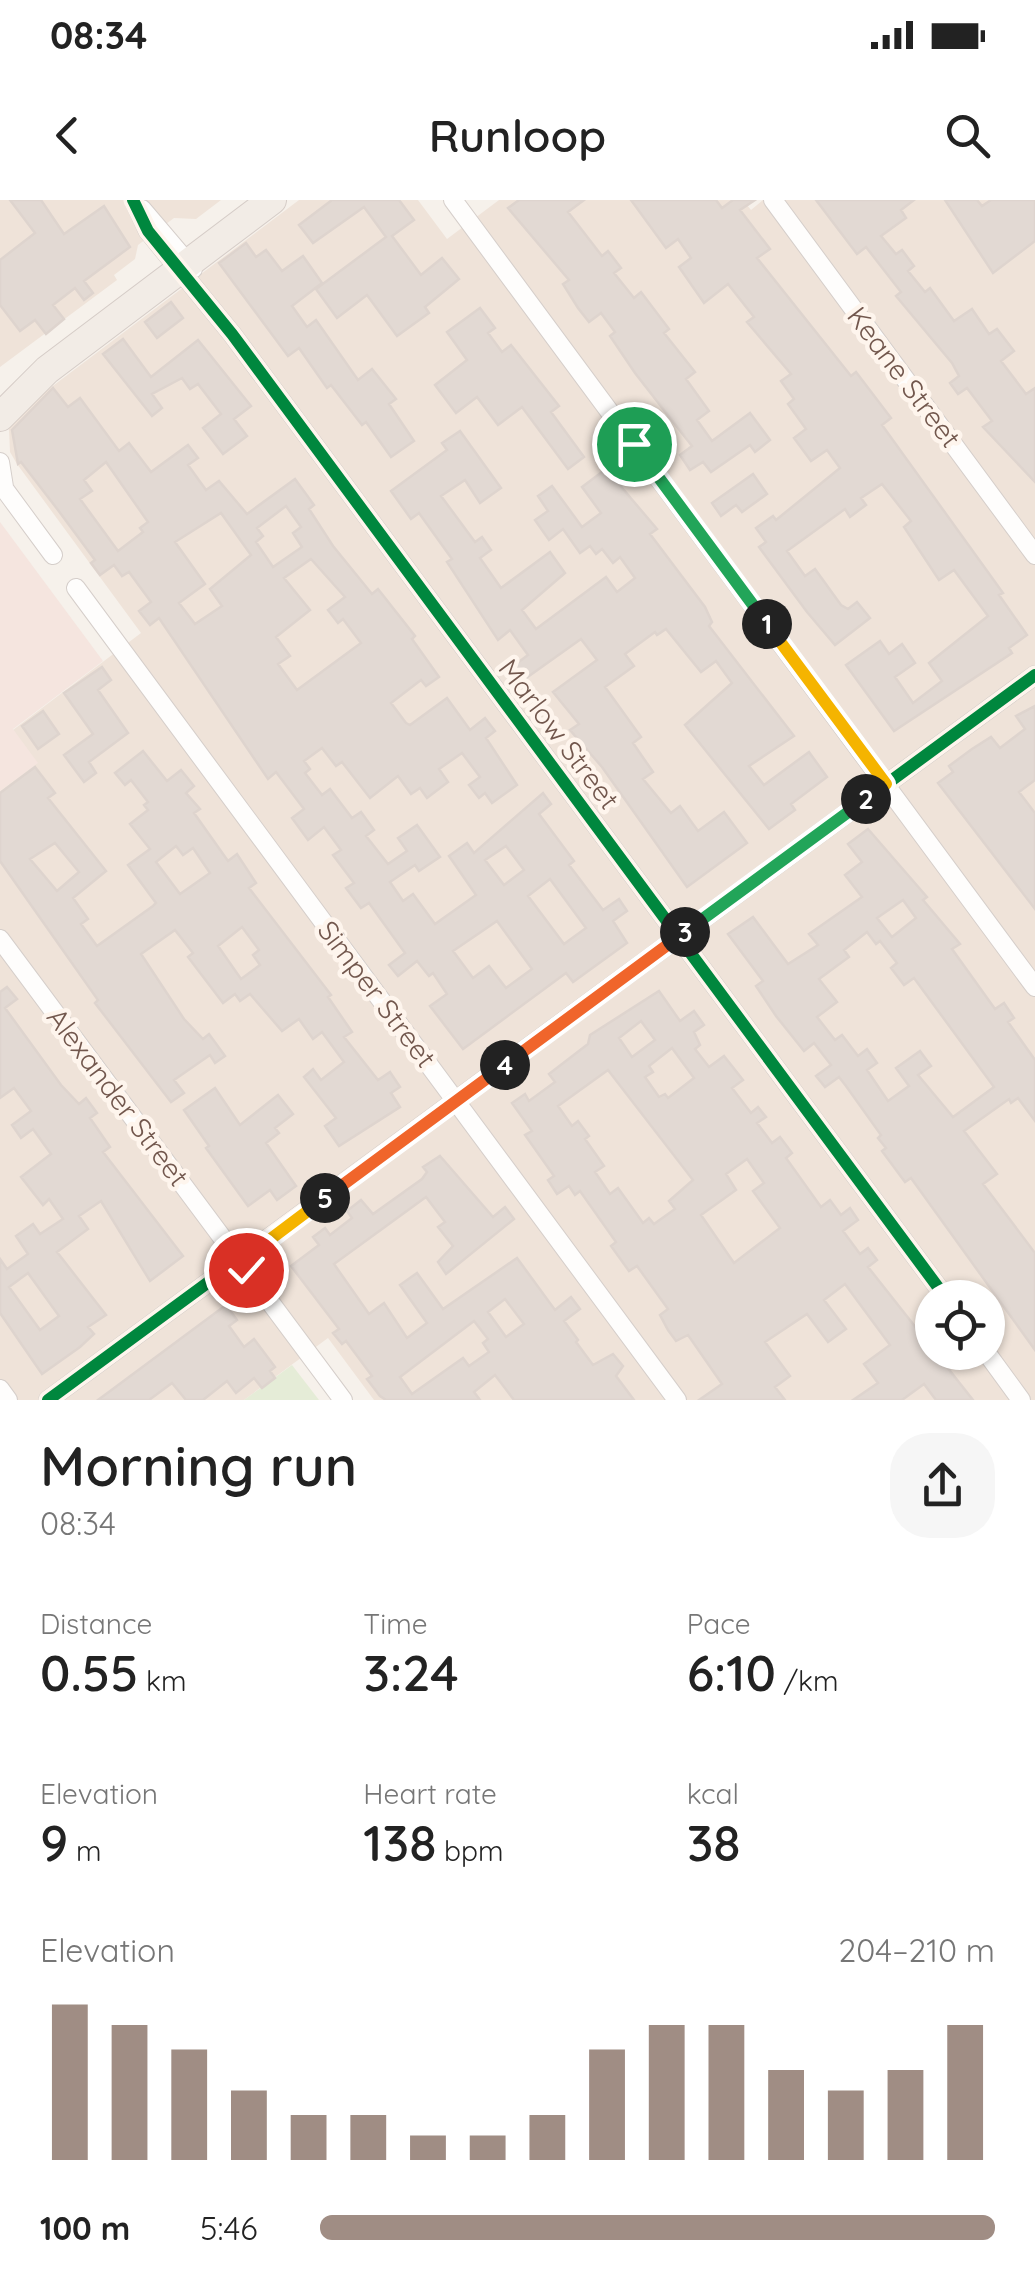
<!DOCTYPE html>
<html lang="en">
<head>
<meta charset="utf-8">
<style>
  body { margin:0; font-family:Quicksand,sans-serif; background:#f6f6f6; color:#222; height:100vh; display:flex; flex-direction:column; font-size:38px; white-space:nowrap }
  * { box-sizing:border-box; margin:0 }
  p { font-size:32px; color:#767676 }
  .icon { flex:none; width:55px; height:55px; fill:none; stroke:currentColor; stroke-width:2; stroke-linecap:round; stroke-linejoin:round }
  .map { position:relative; height:1200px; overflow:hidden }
  .details { display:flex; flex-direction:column; background:#fff; flex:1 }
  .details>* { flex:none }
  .fabs { position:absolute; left:915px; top:1080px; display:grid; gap:20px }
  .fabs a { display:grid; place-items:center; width:90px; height:90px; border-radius:50%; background:#fff; box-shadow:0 2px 8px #0004; font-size:50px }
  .pin { position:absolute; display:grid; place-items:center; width:85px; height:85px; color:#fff; margin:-42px; border:5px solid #fff; border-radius:50%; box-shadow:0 2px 10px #0007 }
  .km { position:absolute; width:50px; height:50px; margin:-25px; border-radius:50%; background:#222; color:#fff; font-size:28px; line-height:50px; text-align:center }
  .round { display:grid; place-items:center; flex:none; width:105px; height:105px; border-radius:40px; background:#f6f6f6 }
  .overview { display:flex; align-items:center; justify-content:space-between; height:170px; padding:0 40px }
  h1 { font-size:55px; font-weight:600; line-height:75px }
  .metrics { display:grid; grid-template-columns:repeat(3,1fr); gap:15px; height:170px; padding:10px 40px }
  .metrics div { display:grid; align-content:center }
  .metrics b { font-size:50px; font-weight:600 }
  .metrics small { font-size:28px; font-weight:400 }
  .metrics p { font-size:28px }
  .chart { height:280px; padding:20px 40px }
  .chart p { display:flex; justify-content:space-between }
  .chart svg { width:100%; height:180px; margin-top:10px; stroke:#a08d84; stroke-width:6 }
  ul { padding:0 40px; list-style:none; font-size:32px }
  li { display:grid; grid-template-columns:160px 120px 1fr; align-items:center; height:75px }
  li i { height:25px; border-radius:12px; background:#a08d84 }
  .status { display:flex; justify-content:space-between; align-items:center; height:70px; padding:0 50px; background:#fff; direction:ltr }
  .status svg { height:28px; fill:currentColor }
  header { display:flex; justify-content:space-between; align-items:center; height:130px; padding:0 40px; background:#fff; font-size:45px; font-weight:600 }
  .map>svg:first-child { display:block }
</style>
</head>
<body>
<div class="status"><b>08:34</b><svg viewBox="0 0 49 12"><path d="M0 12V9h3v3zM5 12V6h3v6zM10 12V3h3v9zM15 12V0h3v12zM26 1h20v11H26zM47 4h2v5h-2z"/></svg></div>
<header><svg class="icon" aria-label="back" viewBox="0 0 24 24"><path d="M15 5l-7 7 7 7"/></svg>Runloop<svg class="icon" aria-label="search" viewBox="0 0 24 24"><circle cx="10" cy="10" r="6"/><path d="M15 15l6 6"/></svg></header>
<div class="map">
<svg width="1035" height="1200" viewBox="0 0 1035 1200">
  <rect width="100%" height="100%" fill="#f6f1eb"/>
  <path fill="#efe3d9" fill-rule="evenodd" d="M 0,0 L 221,0 L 196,19 L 174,18 L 138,45 L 135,59 L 114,75 L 117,80 L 0,167 Z
    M 299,0 L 418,0 L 447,39 L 499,0 L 743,0 L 751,10 L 763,0 L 1035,0 L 1035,1200 L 374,1200 L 328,1138 L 244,1200 L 0,1200 L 0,591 L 37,563 L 13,530 L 141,433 L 17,264 L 10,252 L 9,229 L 13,216 ZM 932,1098 L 988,1098 L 988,1152 L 932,1152 Z"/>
  <path fill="#f5e5df" d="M 0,322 L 103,461 L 13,529 L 38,563 L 0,591 Z"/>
  <path fill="#e5ecd7" d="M 292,1165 L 319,1200 L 244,1200 Z"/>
  <path fill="#e2d9d3" stroke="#ded4ce" stroke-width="2.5" fill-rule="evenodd" d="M 10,0 L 41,0 L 64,34 L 104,6 L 130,47 L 84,81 L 93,93 L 84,100 L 75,88 L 53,105 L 64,119 L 46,134 L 35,120 L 20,131 L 0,105 L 0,60 L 35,33 Z
    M 332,0 L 399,0 L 414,20 L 392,36 L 421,75 L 442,58 L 459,79 L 425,107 L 429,113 L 397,136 L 367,95 L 337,118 L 316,89 L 386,37 L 364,7 L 313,43 L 299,25 Z
    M 519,0 L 584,0 L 568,12 L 602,56 L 608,51 L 621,68 L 614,73 L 634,98 L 641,92 L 669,129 L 664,133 L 695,172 L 686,179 L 709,211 L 697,220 L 712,241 L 750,213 L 770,240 L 755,252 L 750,245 L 711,272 L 703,262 L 690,270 L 680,255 L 692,246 L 635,173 L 610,136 L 615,132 L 601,113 L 589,122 L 578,108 L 563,84 L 569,80 L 508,8 Z
    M 631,0 L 716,0 L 722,8 L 733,0 L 755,0 L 740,10 L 770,49 L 757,58 L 851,176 L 856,172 L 891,218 L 882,225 L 1003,393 L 999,395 L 1027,435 L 1009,448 L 1012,453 L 894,531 L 846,465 L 880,441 L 889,454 L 902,444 L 915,463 L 895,477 L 913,503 L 942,481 L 929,463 L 988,416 L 954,370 L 939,380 L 904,327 L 911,321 L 882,284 L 861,298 L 866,305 L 850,317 L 845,309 L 787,351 L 805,376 L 815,369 L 841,405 L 848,409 L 857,402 L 870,418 L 835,445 L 807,412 L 759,347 L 766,342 L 756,328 L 773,316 L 776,320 L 840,268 L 827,250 L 811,261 L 794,238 L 806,229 L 788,204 L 794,199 L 781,181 L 791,174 L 747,122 L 754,117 L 728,84 L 704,103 L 679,67 L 691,58 L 678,39 L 666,48 Z
    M 816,0 L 914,0 L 901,10 L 906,18 L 881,36 L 896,54 L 902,50 L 914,66 L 908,71 L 925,92 L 930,88 L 954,121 L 972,109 L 989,134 L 997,129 L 1014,151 L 1001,161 L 1026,194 L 1035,188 L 1035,282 L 983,227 L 992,221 L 967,188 L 958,194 L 950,183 L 959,176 L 952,163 L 896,96 L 901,92 L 866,47 L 857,54 Z
    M 945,0 L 977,0 L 982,6 L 991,0 L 1035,0 L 1035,41 L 993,73 Z
    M 246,43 L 256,57 L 266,50 L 282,71 L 303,56 L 322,83 L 292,106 L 307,127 L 316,120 L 358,180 L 372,169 L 396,199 L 389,204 L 414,241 L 391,257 L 366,222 L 362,225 L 331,185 L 327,188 L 299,148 L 288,156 L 219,63 Z
    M 171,102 L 183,118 L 157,138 L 145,122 Z
    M 480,108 L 495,128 L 488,133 L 502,152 L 511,145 L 559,206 L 551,212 L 584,257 L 568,269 L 522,207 L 498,225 L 477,197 L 456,213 L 435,185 L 467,160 L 447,132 Z
    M 123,139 L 151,177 L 198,140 L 251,206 L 234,219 L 247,236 L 223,254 L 203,228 L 221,214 L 198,184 L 190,189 L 182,178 L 152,194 L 162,208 L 152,216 L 103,154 Z
    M 53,188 L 68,207 L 80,198 L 119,251 L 129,243 L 151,272 L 188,245 L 198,258 L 188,265 L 206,290 L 219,281 L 247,314 L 295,279 L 314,305 L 309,309 L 333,346 L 372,394 L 378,389 L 415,436 L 412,439 L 439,477 L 426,486 L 421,480 L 391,503 L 406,523 L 410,525 L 447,498 L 470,530 L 485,518 L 495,531 L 486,538 L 517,585 L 492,603 L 485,593 L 479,598 L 469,585 L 480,577 L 462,553 L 439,569 L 448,582 L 427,598 L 420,588 L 411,594 L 398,576 L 370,598 L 342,562 L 336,566 L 322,548 L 304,561 L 310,569 L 305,573 L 322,595 L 330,589 L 352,618 L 361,612 L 374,630 L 366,636 L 388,664 L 407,651 L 398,638 L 417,625 L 440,657 L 419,671 L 415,665 L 390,682 L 403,701 L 413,694 L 435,724 L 476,695 L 449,656 L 467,643 L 474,653 L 543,593 L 551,604 L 539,614 L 574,661 L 569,665 L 603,710 L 619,699 L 627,711 L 613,721 L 627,743 L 573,782 L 566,773 L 463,849 L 430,806 L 447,794 L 433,773 L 429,776 L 417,761 L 398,776 L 389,765 L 405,753 L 369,703 L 361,708 L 346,688 L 354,683 L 333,655 L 341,650 L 324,627 L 308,640 L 292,618 L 304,609 L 276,572 L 268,579 L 159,418 L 150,425 L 139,411 L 151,402 L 129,372 L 122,376 L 114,365 L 100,375 L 91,363 L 95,360 L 58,310 L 21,262 L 18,264 L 12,230 ZM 106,262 L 148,322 L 140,328 L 143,332 L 118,351 L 80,299 L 92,291 L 84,280 ZM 286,306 L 301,327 L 293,333 L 302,347 L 273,367 L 256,342 L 263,336 L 257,328 ZM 221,313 L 251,355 L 210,389 L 222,406 L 195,424 L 179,403 L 205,384 L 175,342 ZM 311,359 L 345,397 L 328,410 L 338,423 L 343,419 L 361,443 L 297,490 L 278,464 L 290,456 L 276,437 L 310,410 L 284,378 ZM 506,646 L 524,670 L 504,685 L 485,660 ZM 550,679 L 586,728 L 564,744 L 528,696 ZM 497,721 L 532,769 L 506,788 L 489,766 L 473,778 L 453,751 Z
    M 460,231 L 501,288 L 480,303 L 465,280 L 441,296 L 475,342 L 482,337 L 491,350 L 480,358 L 501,388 L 550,352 L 565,373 L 522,410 L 536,429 L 606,377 L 617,392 L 635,378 L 620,357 L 613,363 L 602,349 L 596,354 L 590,346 L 580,353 L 563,329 L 549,340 L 535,320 L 548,311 L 538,296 L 552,286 L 582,327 L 601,313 L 582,287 L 606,269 L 657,329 L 650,334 L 705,407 L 712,422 L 709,426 L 794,536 L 749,566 L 764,585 L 809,552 L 827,577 L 791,604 L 795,610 L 769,629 L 685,525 L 732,483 L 716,461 L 701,472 L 666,429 L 657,435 L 655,432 L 625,454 L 634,466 L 605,487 L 641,537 L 633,543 L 653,572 L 643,579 L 671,613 L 680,606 L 698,631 L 724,612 L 747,643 L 687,687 L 602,567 L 570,530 L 579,524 L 553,492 L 597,460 L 581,439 L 522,481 L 512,467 L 528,455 L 510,430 L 498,440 L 447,362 L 452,359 L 419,313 L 411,319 L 391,291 L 447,250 L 442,243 Z
    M 753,274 L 767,294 L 742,312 L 736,305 L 721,316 L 712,303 Z
    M 102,467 L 111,480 L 98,490 L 128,533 L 89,562 L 96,573 L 84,582 L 64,555 L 93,534 L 64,493 Z
    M 1035,506 L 1035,580 L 1019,592 L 1035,613 L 1035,709 L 938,583 L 953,572 L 949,566 L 972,549 L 991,537 L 1000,548 L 1025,529 L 1016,516 Z
    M 43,511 L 59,534 L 38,549 L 22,526 Z
    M 143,551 L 167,581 L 181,570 L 194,586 L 186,593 L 200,609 L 194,613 L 228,661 L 237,654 L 256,683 L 249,688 L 331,795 L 328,797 L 352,832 L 344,837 L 378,880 L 390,872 L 400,887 L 391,893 L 400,907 L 339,946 L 325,926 L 336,918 L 304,877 L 313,869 L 321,880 L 344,862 L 322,832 L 313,839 L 299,819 L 282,831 L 250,794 L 240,801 L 235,794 L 223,803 L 188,757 L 193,753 L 175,730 L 141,754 L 184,819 L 203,839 L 209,834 L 225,856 L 215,863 L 210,855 L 174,880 L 184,893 L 171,902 L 95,803 L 98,800 L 0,661 L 0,593 L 35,567 L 55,593 L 48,598 L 106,671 L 73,698 L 88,719 L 81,724 L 97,746 L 153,706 L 156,703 L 128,665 L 150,649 L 130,624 L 148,610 L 144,605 L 148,602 L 131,580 L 125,585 L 115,573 ZM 55,643 L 79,672 L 57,691 L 30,659 ZM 176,646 L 183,655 L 193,648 L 210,673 L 180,694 L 156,662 ZM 242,727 L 259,750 L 253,755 L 260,765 L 241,779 L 218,746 Z
    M 868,629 L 927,697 L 923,700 L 960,744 L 952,749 L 995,809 L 1004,803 L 1014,818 L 1008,822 L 1035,860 L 1035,921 L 1018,898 L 1011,903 L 1009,899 L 964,931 L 997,974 L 983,984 L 1035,1053 L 1035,1150 L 911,978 L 905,982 L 882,951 L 886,948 L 878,938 L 881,935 L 846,886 L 839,877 L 825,887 L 816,876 L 831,865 L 814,843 L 804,851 L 776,816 L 756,786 L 763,781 L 728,734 L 753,717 L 788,764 L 818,745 L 809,734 L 862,697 L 845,675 L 862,662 L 848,644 ZM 903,700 L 916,718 L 892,737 L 877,718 ZM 867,732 L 876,744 L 880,741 L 897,763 L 891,768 L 904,785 L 914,778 L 994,887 L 953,917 L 918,875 L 931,866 L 920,851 L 896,868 L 909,886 L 888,901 L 867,870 L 877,863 L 867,849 L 858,856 L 842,835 L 835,840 L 817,817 L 837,802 L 819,779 L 849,757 L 844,750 Z
    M 7,787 L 17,799 L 5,808 L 61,885 L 79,904 L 86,898 L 97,913 L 90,918 L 110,947 L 103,952 L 183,1056 L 150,1081 L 101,1001 L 79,1016 L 88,1029 L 57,1052 L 106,1115 L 88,1127 L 94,1134 L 80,1147 L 42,1174 L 0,1113 L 0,1059 L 7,1069 L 28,1054 L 16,1036 L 33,1024 L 40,1034 L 63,1019 L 49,999 L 43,1005 L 21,977 L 51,954 L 33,929 L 21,938 L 12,925 L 31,911 L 14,888 L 0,898 L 0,792 ZM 28,1073 L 59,1116 L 40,1130 L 9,1087 Z
    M 659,791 L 680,821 L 694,811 L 704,825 L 694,832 L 700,845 L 695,849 L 709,867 L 724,856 L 743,880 L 732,888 L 751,913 L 758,907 L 766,917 L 757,923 L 772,943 L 780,937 L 792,953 L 786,958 L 821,1007 L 830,1000 L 841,1015 L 850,1008 L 858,1020 L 843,1031 L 860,1054 L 868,1048 L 877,1060 L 868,1067 L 973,1200 L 936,1200 L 924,1184 L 902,1200 L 853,1200 L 878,1183 L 864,1164 L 890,1145 L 845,1084 L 824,1100 L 846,1129 L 828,1142 L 807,1114 L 765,1142 L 790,1176 L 775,1187 L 785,1200 L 699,1200 L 722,1184 L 688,1135 L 676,1141 L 668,1130 L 660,1115 L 668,1109 L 637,1066 L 629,1071 L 611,1046 L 616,1042 L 580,991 L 575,995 L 569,986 L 557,994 L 548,980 L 554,976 L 525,935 L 532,931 L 512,903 L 525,894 L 529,901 L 555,882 L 549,874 L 588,844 L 590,835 ZM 641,821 L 655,840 L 632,857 L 619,838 ZM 672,848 L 694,878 L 668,898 L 665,894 L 659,897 L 645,877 L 653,872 L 649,866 ZM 608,870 L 693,980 L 669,1001 L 675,1009 L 654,1024 L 649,1018 L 643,1023 L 618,988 L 610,994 L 595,972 L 604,966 L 585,939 L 589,936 L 578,921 L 572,926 L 558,906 ZM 747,959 L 764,983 L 753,991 L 780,1028 L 734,1063 L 701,1015 L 736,990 L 726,974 Z
    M 215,888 L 240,925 L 278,895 L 293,914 L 275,928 L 279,933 L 266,943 L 296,986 L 277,1000 L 270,990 L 248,1006 L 206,948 L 209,946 L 184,910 Z
    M 440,956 L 493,1017 L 505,1007 L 514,1019 L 446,1074 L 438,1062 L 453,1046 L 438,1027 L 445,1022 L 426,997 L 334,1064 L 369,1114 L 384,1103 L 407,1138 L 427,1123 L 400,1085 L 417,1073 L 443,1109 L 517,1058 L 555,1110 L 571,1097 L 580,1109 L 564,1121 L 578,1140 L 576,1142 L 593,1165 L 613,1154 L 623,1166 L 616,1176 L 634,1200 L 514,1200 L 495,1175 L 474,1192 L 480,1200 L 386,1200 L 380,1196 L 367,1179 L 372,1176 L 346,1141 L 342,1144 L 333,1133 L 339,1129 L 291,1066 L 319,1045 L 313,1037 L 325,1028 L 330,1035 L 352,1018 L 347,1011 L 361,1000 L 373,1014 L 422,979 L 427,972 L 423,967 ZM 505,1099 L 524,1124 L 506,1137 L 488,1112 ZM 474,1121 L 488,1139 L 483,1143 L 489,1152 L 469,1166 L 463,1158 L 412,1194 L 400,1177 Z
    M 226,1105 L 237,1120 L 229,1126 L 244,1147 L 254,1139 L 275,1167 L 270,1171 L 275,1178 L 262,1188 L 254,1178 L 236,1193 L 227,1181 L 203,1200 L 186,1200 L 172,1183 L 149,1200 L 98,1200 Z"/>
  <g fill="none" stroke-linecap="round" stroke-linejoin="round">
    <g stroke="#d5ceca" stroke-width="20">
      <path id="street" d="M 453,0 L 1035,787
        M 773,0 L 1035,355
        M 135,3 L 148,31 L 232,134 L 946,1098
        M 142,9 L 193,69
        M 0,262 L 4,287
        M 0,283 L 53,355
        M 76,388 L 677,1200
        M 0,739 L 343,1200
        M 986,1152 L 1021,1200
        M 0,1189 L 8,1200
        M 48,1200 L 1035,475"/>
    </g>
    <g stroke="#d5ccc7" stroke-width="30">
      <path id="primary" d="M 0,217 L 47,170 L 272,0"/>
    </g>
    <use href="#street" stroke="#fefdfc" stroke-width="18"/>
    <use href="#primary" stroke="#f2ece6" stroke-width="28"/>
    <g stroke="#fef5ed" stroke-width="19">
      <path id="cycleway" d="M 133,0 L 148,31 L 232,134 L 946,1098
        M 48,1200 L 1035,475"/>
    </g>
    <use href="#cycleway" stroke="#00873e" stroke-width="12"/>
  </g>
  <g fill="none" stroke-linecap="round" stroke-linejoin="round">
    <g stroke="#fff" stroke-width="20">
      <path id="split-1" d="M 634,244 L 767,424"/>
    </g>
    <g stroke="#fff" stroke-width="20">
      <path id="split-2" d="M 767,424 L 886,584 L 866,599"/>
    </g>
    <g stroke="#fff" stroke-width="20">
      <path id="split-3" d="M 685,732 L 866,599"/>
    </g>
    <g stroke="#fff" stroke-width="20">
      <path id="split-4" d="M 505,865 L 685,732"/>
    </g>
    <g stroke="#fff" stroke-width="20">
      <path id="split-5" d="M 325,998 L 505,865"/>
    </g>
    <g stroke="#fff" stroke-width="20">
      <path id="split-6" d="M 246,1070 L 240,1062 L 325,998"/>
    </g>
    <use href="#split-1" stroke="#22a559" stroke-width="12"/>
    <use href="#split-2" stroke="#f5b400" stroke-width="12"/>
    <use href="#split-3" stroke="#22a559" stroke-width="12"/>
    <use href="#split-4" stroke="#f0652b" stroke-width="12"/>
    <use href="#split-5" stroke="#f0652b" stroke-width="12"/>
    <use href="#split-6" stroke="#f5b400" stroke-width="12"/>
  </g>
  <g text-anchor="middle" stroke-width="9" stroke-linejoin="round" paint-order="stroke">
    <g font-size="28" fill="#72574d" stroke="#fef5ed">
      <text transform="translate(904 177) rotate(53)" y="10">Keane Street</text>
      <text transform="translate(559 534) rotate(53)" y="10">Marlow Street</text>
      <text transform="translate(377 794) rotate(53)" y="10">Simper Street</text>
      <text transform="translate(118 897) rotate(53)" y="10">Alexander Street</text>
    </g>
  </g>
</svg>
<div class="fabs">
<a><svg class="icon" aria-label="locate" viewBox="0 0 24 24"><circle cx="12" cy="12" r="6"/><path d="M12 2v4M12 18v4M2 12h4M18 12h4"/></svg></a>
</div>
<div class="pin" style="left:634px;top:244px;background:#1e9e55"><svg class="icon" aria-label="arrive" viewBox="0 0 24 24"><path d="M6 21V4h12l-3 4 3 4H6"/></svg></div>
<div class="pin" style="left:246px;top:1070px;background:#d93025"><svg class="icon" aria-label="check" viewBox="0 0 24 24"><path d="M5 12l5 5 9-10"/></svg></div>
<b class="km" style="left:767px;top:424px">1</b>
<b class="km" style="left:866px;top:599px">2</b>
<b class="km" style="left:685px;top:732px">3</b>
<b class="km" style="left:505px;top:865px">4</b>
<b class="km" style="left:325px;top:998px">5</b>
</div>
<section class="details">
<div class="overview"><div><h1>Morning run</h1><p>08:34</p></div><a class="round"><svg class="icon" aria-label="share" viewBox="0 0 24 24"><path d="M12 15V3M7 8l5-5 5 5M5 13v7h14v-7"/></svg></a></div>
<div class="metrics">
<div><p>Distance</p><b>0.55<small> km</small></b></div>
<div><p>Time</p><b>3:24</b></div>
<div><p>Pace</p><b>6:10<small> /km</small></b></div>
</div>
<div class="metrics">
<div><p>Elevation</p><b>9<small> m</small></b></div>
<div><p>Heart rate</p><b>138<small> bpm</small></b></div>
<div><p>kcal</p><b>38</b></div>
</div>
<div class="chart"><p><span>Elevation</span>204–210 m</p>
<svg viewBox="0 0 160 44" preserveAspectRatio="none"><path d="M5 44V6M15 44V11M25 44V17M35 44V27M45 44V33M55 44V33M65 44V38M75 44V38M85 44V33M95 44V17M105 44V11M115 44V11M125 44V22M135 44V27M145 44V22M155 44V11"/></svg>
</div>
<ul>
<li><b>100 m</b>5:46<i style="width:100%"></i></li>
</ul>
</section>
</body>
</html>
